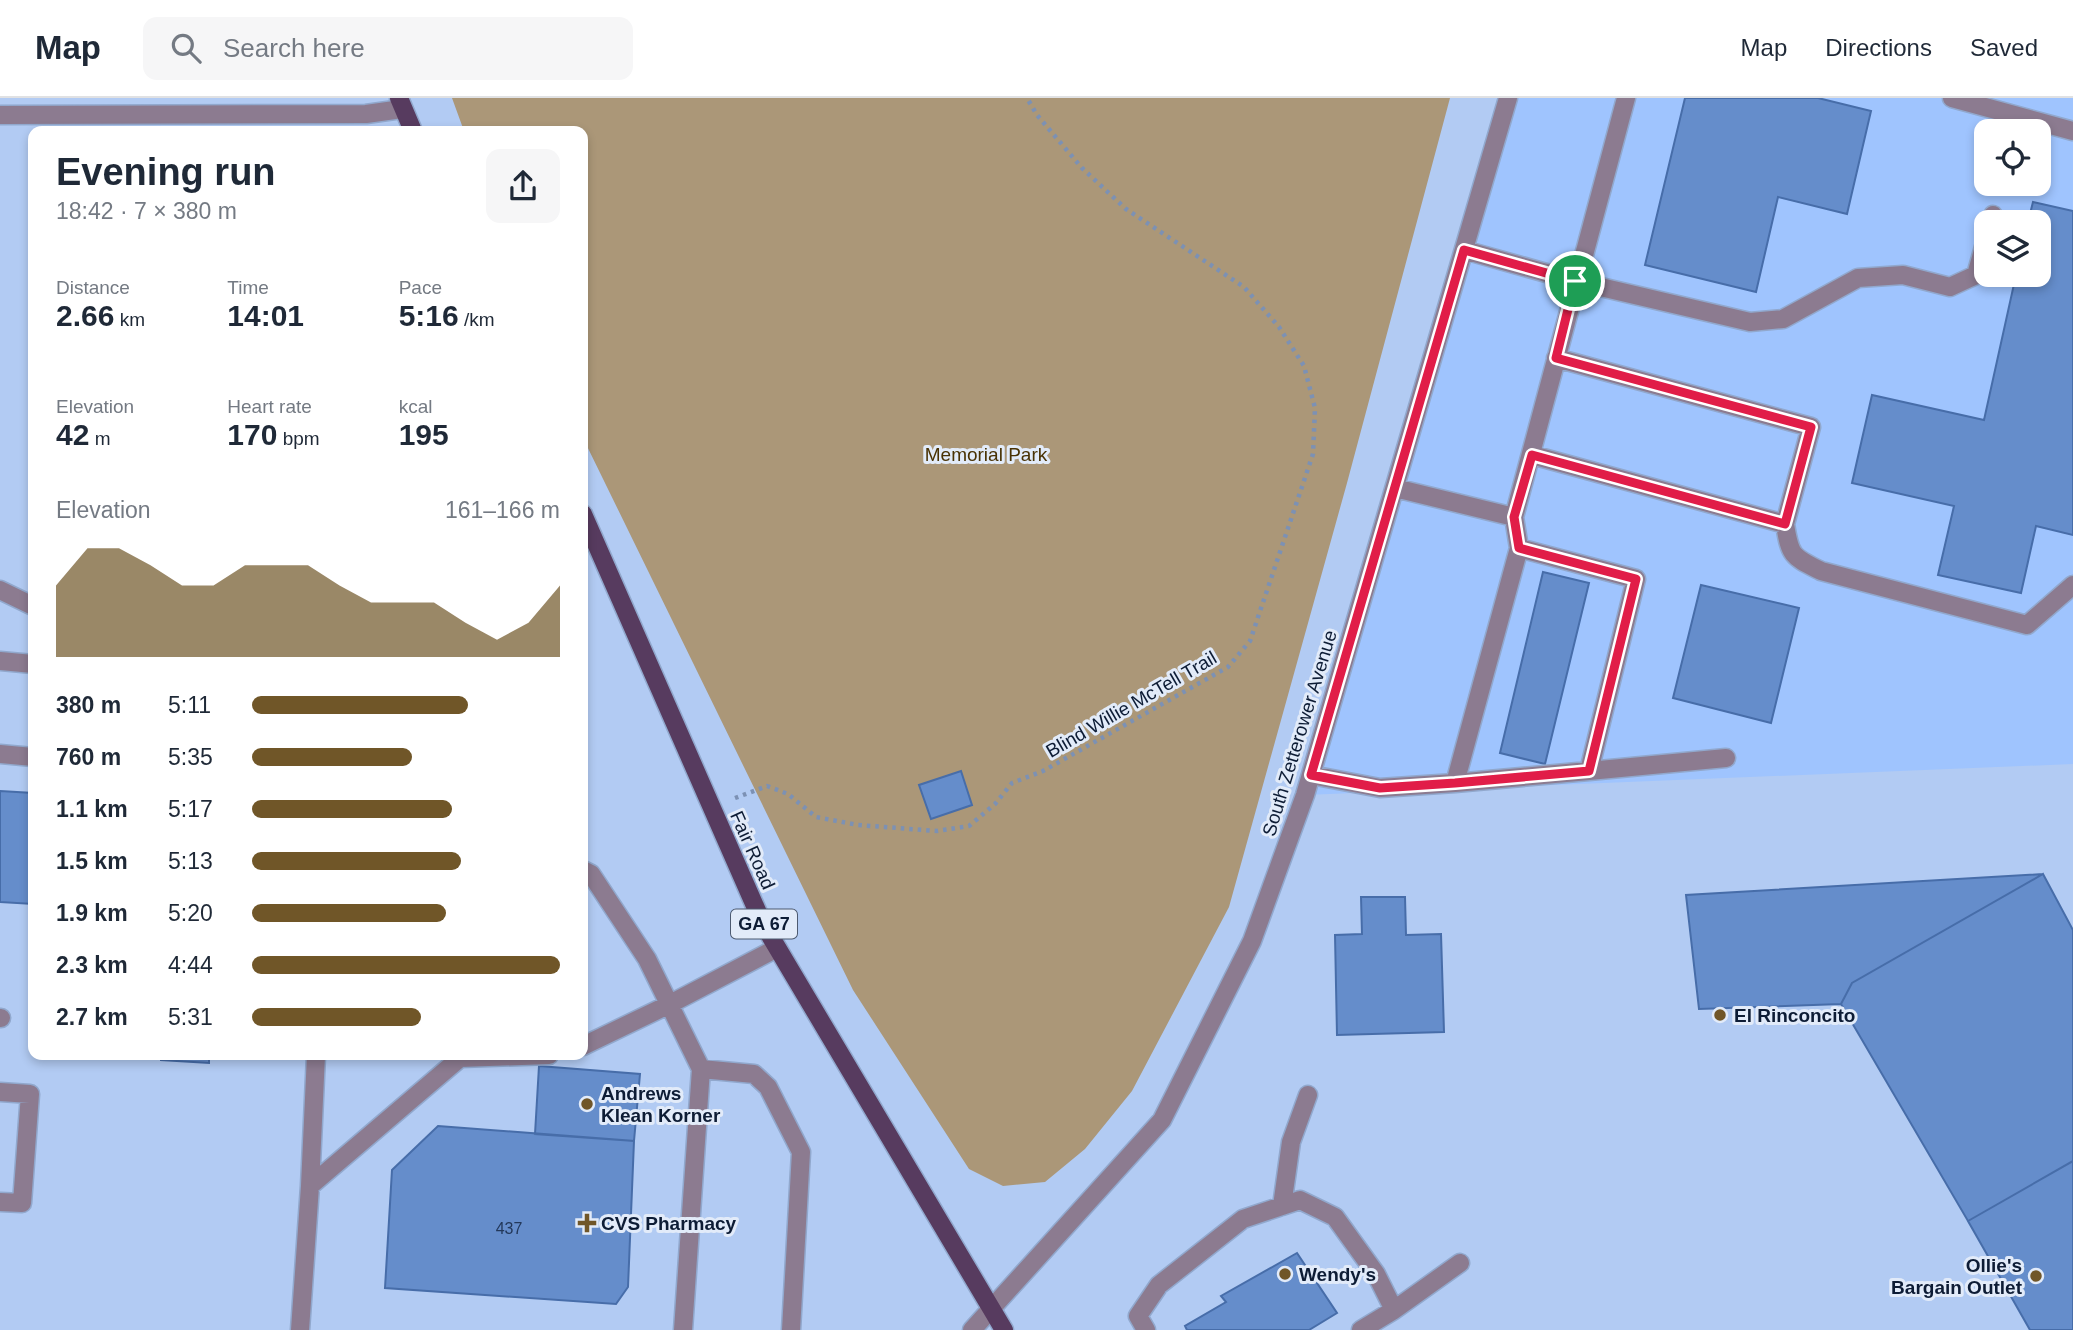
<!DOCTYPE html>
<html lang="en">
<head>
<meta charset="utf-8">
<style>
  body { margin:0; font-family:Helvetica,sans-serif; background:#f6f6f7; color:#1f2937; height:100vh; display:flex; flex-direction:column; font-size:26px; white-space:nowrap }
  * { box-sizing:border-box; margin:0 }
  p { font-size:23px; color:#747a83 }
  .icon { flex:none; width:38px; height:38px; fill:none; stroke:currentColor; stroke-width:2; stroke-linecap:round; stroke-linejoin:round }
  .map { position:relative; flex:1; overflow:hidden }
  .sheet { position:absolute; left:28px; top:28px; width:560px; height:934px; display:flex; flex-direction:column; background:#fff; border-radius:14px; box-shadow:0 4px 10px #0003 }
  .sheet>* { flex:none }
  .tools { position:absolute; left:1974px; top:21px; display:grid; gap:14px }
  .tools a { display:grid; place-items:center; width:77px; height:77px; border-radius:14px; background:#fff; box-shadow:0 4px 10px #0003; font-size:35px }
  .pin { position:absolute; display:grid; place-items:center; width:60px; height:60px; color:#fff; margin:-30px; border:4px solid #fff; border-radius:50%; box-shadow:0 2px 7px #0007 }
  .round { display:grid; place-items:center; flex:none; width:74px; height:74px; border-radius:14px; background:#f6f6f7 }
  .head { display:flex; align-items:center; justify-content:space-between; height:119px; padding:0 28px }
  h1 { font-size:38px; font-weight:600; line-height:52px }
  .figures { display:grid; grid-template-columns:repeat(3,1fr); gap:10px; height:119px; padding:7px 28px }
  .figures div { display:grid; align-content:center }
  .figures b { font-size:30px; font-weight:600 }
  .figures small { font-size:19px; font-weight:400 }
  .figures p { font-size:19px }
  .chart { height:196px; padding:14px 28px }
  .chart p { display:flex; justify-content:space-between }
  .chart svg { width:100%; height:126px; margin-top:7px; fill:#705628; opacity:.7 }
  ul { padding:0 28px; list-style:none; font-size:23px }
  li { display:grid; grid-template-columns:112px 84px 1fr; align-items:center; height:52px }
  li i { height:18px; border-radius:9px; background:#705628 }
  header { display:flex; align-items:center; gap:42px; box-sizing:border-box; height:98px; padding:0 35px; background:#fff; border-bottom:2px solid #e0e1e3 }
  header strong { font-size:33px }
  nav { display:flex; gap:38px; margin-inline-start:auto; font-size:24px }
  .search { width:490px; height:63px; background:#f6f6f7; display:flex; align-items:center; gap:18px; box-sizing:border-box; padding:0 24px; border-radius:14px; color:#747a83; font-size:26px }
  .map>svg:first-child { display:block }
</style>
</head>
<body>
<header>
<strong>Map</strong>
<div class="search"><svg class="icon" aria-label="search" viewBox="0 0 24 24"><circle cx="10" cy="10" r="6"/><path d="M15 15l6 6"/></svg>Search here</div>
<nav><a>Map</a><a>Directions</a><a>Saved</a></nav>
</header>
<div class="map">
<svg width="2073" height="1232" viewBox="0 0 2073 1232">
  <rect width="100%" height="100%" fill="#b2cbf3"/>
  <path fill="#9fc4fe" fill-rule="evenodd" d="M 1508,0 L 2073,0 L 2073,666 L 1305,697 ZM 1986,33 L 2039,33 L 2039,86 L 1986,86 ZM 1986,124 L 2039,124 L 2039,177 L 1986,177 Z"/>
  <path fill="#ab9778" d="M 452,0 L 1450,0 L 1347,385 L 1229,809 L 1132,993 L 1085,1051 L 1045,1084 L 1003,1088 L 969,1071 L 853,892 L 583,340 L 583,33 L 464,33 Z"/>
  <path fill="#658dcb" stroke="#476da9" stroke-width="2" d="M 1685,0 L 1818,0 L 1871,13 L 1847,116 L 1778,99 L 1756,194 L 1645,167 Z
    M 2033,104 L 2073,113 L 2073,437 L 2036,428 L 2021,495 L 1938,477 L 1954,408 L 1852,385 L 1872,297 L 1984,322 L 2016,177 L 2039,177 L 2039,124 L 2028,124 Z
    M 1543,474 L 1589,485 L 1545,666 L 1500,655 Z
    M 1701,487 L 1799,510 L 1771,625 L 1673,600 Z
    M 961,673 L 972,707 L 931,721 L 919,687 Z
    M 0,693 L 33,695 L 33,806 L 0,804 Z
    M 2043,776 L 1852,885 L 1841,906 L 1699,911 L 1686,797 Z
    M 2043,776 L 2073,832 L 2073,1063 L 1968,1123 L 1841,906 L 1852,885 Z
    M 1361,799 L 1405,799 L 1406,837 L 1441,836 L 1444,934 L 1337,937 L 1335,837 L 1362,836 Z
    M 161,957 L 209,957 L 209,965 L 161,962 Z
    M 539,968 L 640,976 L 634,1043 L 535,1036 Z
    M 438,1028 L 634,1043 L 628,1189 L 616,1206 L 385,1190 L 392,1072 Z
    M 2073,1063 L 2073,1232 L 2030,1232 L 1968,1123 Z
    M 1297,1155 L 1337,1215 L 1309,1232 L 1187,1232 L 1185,1228 L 1226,1204 L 1221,1198 Z"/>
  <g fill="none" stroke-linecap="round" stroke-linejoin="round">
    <g stroke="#91a8cd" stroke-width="21">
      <path id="minor" d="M 1952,0 L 2073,33
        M 0,17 L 366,16 L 402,11
        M 1991,124 L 1993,117
        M 1464,152 L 1575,183 L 1750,224 L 1783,221 L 1858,180 L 1903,177 L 1950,189 L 1976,177 L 1986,142
        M 1532,357 L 1785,426 L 1811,329 L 1556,260
        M 1395,390 L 1514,419
        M 1785,426 C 1790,459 1793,459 1821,473 L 2027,527 L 2073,487
        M 0,492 L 33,508
        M 0,563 L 33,566
        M 0,656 L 33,659
        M 1589,673 L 1726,660
        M 1311,677 L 1380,690 L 1455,685 L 1519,450 L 1514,419 L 1626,0
        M 1455,685 L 1589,673 L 1636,481 L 1519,450
        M 583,772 L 591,776 L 647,861 L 701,971 L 683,1232
        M 0,920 L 1,920
        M 583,948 L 670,906 L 777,850
        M 701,971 L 754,976 L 768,989 L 801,1054 L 791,1232
        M 0,994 L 30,996 L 22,1105 L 0,1104
        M 310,1088 L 316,957
        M 1282,1108 L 1291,1044 L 1308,997
        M 1394,1212 L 1460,1165
        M 300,1232 L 310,1088 L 460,960 L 549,957
        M 972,1232 L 1162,1022 L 1252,843 L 1305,697 L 1508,0
        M 1146,1232 L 1138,1218 L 1159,1187 L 1243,1121 L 1300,1102 L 1335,1119 L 1376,1176 L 1394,1212 L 1361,1232"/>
    </g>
    <g stroke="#91a8cd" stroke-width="21">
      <path id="major" d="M 399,0 L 413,33
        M 583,416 L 762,824 L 1004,1232"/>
    </g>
    <path stroke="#7c91b4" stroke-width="4.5" stroke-dasharray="3.5 5" stroke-linecap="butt" d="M 735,700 L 767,688 L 788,696 L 816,719 L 858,727 L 937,733 L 969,728 L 995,706 L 1012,685 L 1043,673 L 1228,569 L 1250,543 L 1313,356 L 1315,310 L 1304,268 L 1279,229 L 1244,189 L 1126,111 L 1082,70 L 1037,17 L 1027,0"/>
    <use href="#minor" stroke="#8c7b90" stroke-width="18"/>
    <use href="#major" stroke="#573b5f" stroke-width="18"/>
  </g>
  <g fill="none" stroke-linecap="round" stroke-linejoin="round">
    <g stroke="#fff" stroke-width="14">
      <path id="route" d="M 1464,152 L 1575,183 L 1556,260 L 1811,329 L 1785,426 L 1532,357 L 1514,419 L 1519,450 L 1636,481 L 1589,673 L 1455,685 L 1380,690 L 1311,677 Z"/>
    </g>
    <use href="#route" stroke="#e11d48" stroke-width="9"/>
  </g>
  <g fill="#705628" stroke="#e2ebf9" stroke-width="2.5">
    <circle cx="1720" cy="917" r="7"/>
    <circle cx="587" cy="1006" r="7"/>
    <path d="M583.5 1114.5h7v7h7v7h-7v7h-7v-7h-7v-7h7z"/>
    <circle cx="1285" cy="1176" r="7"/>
    <circle cx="2036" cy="1178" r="7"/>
  </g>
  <g text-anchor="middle" stroke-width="6" stroke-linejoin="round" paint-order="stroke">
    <g font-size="16" fill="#23385a">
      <text x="509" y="1136">437</text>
    </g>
    <rect fill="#e2ebf9" stroke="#4d5a70" stroke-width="2" x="731" y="811.5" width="66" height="29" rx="5"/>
    <g font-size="18" font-weight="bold" fill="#0d1c35">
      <text x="764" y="832">GA 67</text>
    </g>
    <g font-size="19" fill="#493204" stroke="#e2ebf9">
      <text x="986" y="363">Memorial Park</text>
    </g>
    <g font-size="19" fill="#0d1c35" stroke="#e2ebf9">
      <text transform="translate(1131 606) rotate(-30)" y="7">Blind Willie McTell Trail</text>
      <text transform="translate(1299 635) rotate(-73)" y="7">South Zetterower Avenue</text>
      <text transform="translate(753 752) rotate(66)" y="7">Fair Road</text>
    </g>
    <g font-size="19" font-weight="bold" fill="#0d1c35" stroke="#e2ebf9" text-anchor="start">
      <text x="1734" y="924">El Rinconcito</text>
      <text x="601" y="1002">Andrews<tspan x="601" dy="22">Klean Korner</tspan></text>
      <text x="601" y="1132">CVS Pharmacy</text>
      <text x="2022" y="1174" text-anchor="end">Ollie's<tspan x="2022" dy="22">Bargain Outlet</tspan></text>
      <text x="1299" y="1183">Wendy's</text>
    </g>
  </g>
</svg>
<div class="tools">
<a><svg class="icon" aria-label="locate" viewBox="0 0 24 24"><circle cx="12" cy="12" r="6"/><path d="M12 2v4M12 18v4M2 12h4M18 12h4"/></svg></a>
<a><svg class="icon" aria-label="layers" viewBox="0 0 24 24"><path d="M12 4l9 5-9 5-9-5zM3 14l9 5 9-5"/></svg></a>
</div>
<div class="pin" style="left:1575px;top:183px;background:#1e9e55"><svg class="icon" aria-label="arrive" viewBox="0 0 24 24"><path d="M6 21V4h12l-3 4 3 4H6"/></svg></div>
<section class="sheet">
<div class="head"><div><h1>Evening run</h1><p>18:42 · 7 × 380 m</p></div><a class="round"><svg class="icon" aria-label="share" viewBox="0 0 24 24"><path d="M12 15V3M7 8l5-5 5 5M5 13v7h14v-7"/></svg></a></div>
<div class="figures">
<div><p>Distance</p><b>2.66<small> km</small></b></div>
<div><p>Time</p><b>14:01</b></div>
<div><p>Pace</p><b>5:16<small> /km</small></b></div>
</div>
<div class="figures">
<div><p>Elevation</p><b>42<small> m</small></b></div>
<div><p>Heart rate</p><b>170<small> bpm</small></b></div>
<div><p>kcal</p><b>195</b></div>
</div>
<div class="chart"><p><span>Elevation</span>161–166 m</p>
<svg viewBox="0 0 160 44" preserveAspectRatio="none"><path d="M0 44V19L10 6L20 6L30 12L40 19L50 19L60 12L70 12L80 12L90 19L100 25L110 25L120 25L130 32L140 38L150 32L160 19V44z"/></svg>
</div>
<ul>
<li><b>380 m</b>5:11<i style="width:70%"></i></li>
<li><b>760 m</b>5:35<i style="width:52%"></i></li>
<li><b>1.1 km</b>5:17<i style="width:65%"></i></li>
<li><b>1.5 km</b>5:13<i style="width:68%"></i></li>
<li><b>1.9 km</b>5:20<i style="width:63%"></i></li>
<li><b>2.3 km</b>4:44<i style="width:100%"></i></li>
<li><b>2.7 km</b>5:31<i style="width:55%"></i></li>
</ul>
</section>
</div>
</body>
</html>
